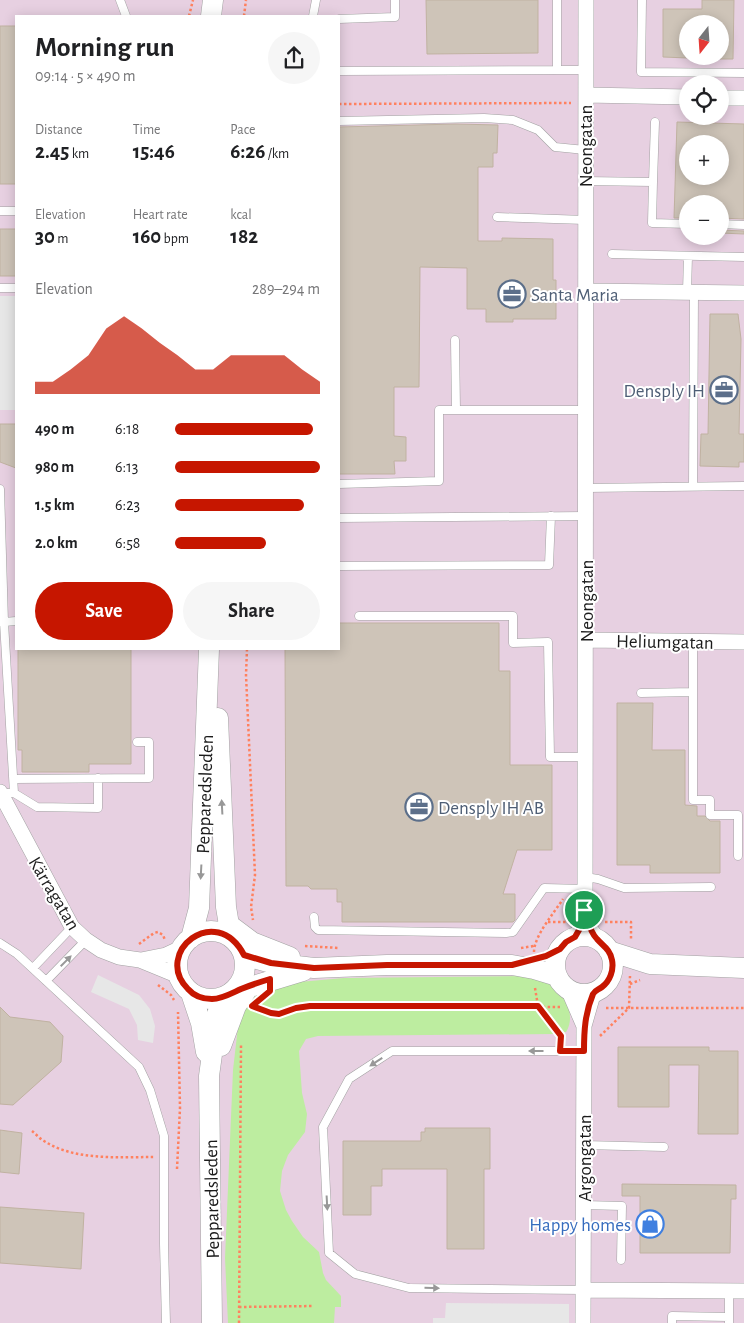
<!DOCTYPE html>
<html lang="en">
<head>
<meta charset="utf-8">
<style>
  body { margin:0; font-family:"Alegreya Sans",sans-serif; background:#f6f6f6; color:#202124; height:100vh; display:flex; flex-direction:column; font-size:19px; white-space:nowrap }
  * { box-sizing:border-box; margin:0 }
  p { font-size:16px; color:#757577 }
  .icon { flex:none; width:28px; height:28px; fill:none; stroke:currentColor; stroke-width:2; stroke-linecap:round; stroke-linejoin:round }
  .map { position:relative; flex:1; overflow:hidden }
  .details { position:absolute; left:15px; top:15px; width:325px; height:635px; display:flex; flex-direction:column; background:#fff; border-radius:0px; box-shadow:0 2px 12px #0003 }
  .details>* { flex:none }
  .needle { width:32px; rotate:197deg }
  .buttons { position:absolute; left:679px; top:15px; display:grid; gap:10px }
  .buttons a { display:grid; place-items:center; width:50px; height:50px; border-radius:50%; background:#fff; box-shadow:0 2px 12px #0003; font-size:25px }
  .pin { position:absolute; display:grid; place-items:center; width:42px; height:42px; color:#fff; margin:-21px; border:2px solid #fff; border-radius:50%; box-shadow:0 1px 5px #0007 }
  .round { display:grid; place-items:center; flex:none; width:52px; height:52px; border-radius:26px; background:#f6f6f6 }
  .overview { display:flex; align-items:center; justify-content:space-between; height:85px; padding:0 20px }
  h1 { font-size:28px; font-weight:700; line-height:38px }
  .metrics { display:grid; grid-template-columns:repeat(3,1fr); gap:8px; height:85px; padding:5px 20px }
  .metrics div { display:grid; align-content:center }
  .metrics b { font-size:21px; font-weight:700 }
  .metrics small { font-size:14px; font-weight:400 }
  .metrics p { font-size:14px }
  .chart { height:140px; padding:10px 20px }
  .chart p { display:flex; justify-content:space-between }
  .chart svg { width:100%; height:90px; margin-top:5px; fill:#c61600; opacity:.7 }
  .button { display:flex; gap:10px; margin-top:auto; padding:10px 20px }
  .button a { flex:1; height:58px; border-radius:30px; background:#c61600; color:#fff; font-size:20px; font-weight:700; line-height:58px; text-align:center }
  .button a+a { background:#f6f6f6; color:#202124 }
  ul { padding:0 20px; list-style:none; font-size:16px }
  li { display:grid; grid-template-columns:80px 60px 1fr; align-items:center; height:38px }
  li i { height:12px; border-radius:6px; background:#c61600 }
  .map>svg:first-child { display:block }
</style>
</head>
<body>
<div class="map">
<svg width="744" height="1323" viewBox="0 0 744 1323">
  <rect width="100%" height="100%" fill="#eeeadf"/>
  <path fill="#e7d0e1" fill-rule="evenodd" d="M 0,0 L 744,0 L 744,1323 L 0,1323 ZM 16,16 L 339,16 L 339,649 L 16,649 ZM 688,24 L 720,24 L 720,56 L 688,56 ZM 688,84 L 720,84 L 720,116 L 688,116 ZM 688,144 L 720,144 L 720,176 L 688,176 ZM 688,204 L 720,204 L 720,236 L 688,236 Z"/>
  <path fill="#bdeda0" d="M 526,976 C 534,978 546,979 552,983 C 566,993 576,1017 566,1032 L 553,1034 L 318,1036 L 306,1039 L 299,1051 L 302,1093 L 307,1114 L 305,1132 L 288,1155 L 282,1171 L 280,1191 L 286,1210 L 292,1221 L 303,1237 L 319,1252 L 323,1273 L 326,1280 L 341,1296 L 341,1307 L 335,1307 L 334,1323 L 228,1323 L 225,1258 L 233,1070 L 239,1018 L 253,996 L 299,982 L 344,978 Z"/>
  <path fill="#e7e7e7" d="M 0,296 L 16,296 L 16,410 L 0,410 Z
    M 98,975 L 139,995 L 150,1009 L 155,1026 L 153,1043 L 138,1040 L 137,1025 L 129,1009 L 91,992 Z
    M 446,1303 L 569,1304 L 569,1323 L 433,1323 L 433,1318 L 445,1318 Z"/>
  <path fill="#cec4b8" stroke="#c0b2a1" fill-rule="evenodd" d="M 426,0 L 538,0 L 538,53 L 427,54 Z
    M 702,0 L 734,0 L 733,59 L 720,59 L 720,24 L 688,24 L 688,58 L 663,57 L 663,9 L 702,9 Z
    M 0,26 L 16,26 L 16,184 L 0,184 Z
    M 677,122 L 744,124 L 744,219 L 720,218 L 720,204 L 688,204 L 688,218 L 674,218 ZM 688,144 L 720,144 L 720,176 L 688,176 Z
    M 456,124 L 498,125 L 497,153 L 493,153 L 493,167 L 478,167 L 478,241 L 502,241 L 502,238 L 553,239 L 553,280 L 556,280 L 556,319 L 513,319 L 513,322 L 486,322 L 486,309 L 467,309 L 467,268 L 420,267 L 419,387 L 394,387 L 394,436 L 406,437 L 406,461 L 394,461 L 395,474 L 339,474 L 339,127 Z
    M 0,229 L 16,229 L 16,276 L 0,276 Z
    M 720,230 L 744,231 L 744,234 L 720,233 Z
    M 710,314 L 738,314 L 741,339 L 739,434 L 744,434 L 744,462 L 739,462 L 739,467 L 700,466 L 701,434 L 708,434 Z
    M 0,424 L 16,424 L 16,468 L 0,462 Z
    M 339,623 L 499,623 L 499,671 L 510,671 L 510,765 L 552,765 L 552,850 L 517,850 L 503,894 L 515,894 L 515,920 L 513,922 L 342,922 L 342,902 L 337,902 L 337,889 L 311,889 L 308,886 L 286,886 L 285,649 L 339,649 Z
    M 18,649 L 131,649 L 131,764 L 89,764 L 89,772 L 22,772 L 22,750 L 18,750 Z
    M 617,703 L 653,703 L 652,750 L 685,750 L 685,805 L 697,806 L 697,816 L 705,816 L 710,821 L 720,821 L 720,873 L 650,873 L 650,865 L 617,865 Z
    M 0,1007 L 10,1017 L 50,1022 L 63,1036 L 61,1062 L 13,1105 L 0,1104 Z
    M 618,1047 L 709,1047 L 709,1051 L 738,1051 L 738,1134 L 698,1134 L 699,1065 L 669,1065 L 669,1107 L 618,1107 Z
    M 425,1128 L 490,1128 L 490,1169 L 484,1169 L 484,1249 L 447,1249 L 447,1169 L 382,1169 L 382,1186 L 371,1186 L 371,1215 L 343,1215 L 343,1141 L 421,1141 L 421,1132 L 425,1132 Z
    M 0,1130 L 22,1133 L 19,1174 L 0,1172 Z
    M 622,1184 L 736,1185 L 736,1199 L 731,1199 L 730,1253 L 640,1253 L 640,1196 L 622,1196 Z
    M 0,1207 L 84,1213 L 81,1269 L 0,1263 Z"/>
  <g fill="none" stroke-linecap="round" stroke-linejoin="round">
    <g stroke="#a2a2a2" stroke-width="9">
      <path id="service" d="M 120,0 L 126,16
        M 557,0 L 557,70 L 586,70
        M 642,0 L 641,72 L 744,73
        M 313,16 L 316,0
        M 339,19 L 395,17 L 395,0
        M 339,71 L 557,70
        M 339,121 L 484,118 L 513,120 L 538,130 L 555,147 L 585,150
        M 585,181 L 653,182 L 652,223 L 688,224
        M 653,182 L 655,122
        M 0,211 L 16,211
        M 497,217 L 585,220
        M 720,224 L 744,225
        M 612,254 L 744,257
        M 0,288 L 16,288
        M 687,292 L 688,256
        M 455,340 L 456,410
        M 339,484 L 439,481 L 439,410 L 586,410
        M 693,486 L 694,292
        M 586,488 L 744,486
        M 0,489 L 4,622 L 16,621
        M 339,518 L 585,516
        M 339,566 L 549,565 L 551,516
        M 359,616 L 513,616 L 513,643 L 548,642 L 550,757 L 585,757
        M 0,622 L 4,622 L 14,793 L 0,793
        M 693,641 L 693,800 L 710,800 L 710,815 L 738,815 L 738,856
        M 641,693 L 693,692
        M 14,779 L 149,778 L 149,742 L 137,742
        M 14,793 L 37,807 L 98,808 L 98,778
        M 585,877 L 598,879 L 624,888 L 711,887
        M 314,917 L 315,927 L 318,930 L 506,933 L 513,932 L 544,888 L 585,889
        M 0,943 L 17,954 L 139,1067 L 150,1090 L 164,1136 L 164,1244 L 166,1323
        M 33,968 L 72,927
        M 46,981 L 86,940
        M 584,1145 L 664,1147
        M 584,1205 L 622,1206 L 621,1260
        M 584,1290 L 409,1288 L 355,1274 L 329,1253 L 323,1127 L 349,1079 L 392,1051 L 584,1051
        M 672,1323 L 672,1316 L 729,1317
        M 729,1323 L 729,1291"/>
    </g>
    <g stroke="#a2a2a2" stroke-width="16">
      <path id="minor" d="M 586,95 L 688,97
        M 720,98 L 744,98
        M 586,291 L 744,293
        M 586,640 L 744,642
        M 0,792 L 72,927 L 86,940 L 101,950 L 119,957 L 140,960 L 179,976
        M 585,911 L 590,928 L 597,939
        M 575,937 L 579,930 L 585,911 L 586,0
        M 141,960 L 166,955 L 183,947
        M 568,989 L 584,1026
        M 584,1290 L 744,1291
        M 583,1323 L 584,1026 L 594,991"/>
    </g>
    <g stroke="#a2a2a2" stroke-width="21">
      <path id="tertiary" d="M 211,16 L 213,0
        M 218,718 L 226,907 L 231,937
        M 232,927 L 252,942 L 290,957
        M177 965a34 34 0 1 1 68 0a34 34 0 1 1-68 0Z
        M555 965a29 29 0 1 1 58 0a29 29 0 1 1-58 0Z
        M 191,938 L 199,908 L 209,649
        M 609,951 L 650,964 L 744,968
        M 244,955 L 271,963 L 314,968 L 387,965 L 512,965 L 534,969 L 557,976
        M 240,990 L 303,971
        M 191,993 L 201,1023 L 206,1052
        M 221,1046 L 236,1006 L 250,985
        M 212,1323 L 209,1076 L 218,1011 L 223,997"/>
    </g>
    <path stroke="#ff815f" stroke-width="2.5" stroke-dasharray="2.5 2.5" stroke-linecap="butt" d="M 189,16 L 193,0
      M 244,16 L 246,0
      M 339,104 L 571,103
      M 247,649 L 246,675 L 255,875 L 251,907 L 253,920
      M 548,922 L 567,922
      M 605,922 L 631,922 L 631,941
      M 139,944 L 154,933 L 158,932 L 163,935 L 165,940
      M 305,946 L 339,948
      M 521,948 L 534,946
      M 534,952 C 534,936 554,913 563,899
      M 630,984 L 640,980
      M 158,985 L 171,995 L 174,1000
      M 535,988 L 538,1006 L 561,1036 L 561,1039
      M 255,1007 L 271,1013 L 279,1014 L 295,1008 L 310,1006 L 560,1007
      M 606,1008 L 744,1008
      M 600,1036 L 629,1008 L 630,976
      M 32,1131 C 36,1134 40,1139 44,1141 C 75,1161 119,1157 154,1157
      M 177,1169 L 180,1108 L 178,1012
      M 239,1307 L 314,1306
      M 239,1323 L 241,1045"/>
    <use href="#service" stroke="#fff" stroke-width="8"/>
    <use href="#minor" stroke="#fff" stroke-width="15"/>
    <use href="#tertiary" stroke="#fff" stroke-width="20"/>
  </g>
  <defs><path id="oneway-solid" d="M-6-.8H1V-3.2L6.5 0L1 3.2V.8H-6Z" transform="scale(1.25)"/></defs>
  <g fill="#989898">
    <use href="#oneway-solid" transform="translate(222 807) rotate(-93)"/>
    <use href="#oneway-solid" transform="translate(201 872) rotate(93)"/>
    <use href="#oneway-solid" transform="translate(66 961) rotate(-45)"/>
    <use href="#oneway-solid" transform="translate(536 1051) rotate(180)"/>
    <use href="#oneway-solid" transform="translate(376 1062) rotate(147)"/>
    <use href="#oneway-solid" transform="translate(327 1203) rotate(87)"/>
    <use href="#oneway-solid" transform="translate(432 1288) rotate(1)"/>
  </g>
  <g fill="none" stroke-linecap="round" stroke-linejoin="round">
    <g stroke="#fff" stroke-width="10">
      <path id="route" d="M 584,910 C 587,919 590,932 597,939 C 603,946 610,949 612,960 C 614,970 610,981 602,987 C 598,990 595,990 593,994 C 585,1013 584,1031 584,1051 L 560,1051 L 561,1036 L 538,1006 L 310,1006 L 296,1008 L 279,1014 L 271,1013 L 252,1006 L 270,991 L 270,979 C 260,982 251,985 241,989 C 232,993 222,999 212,999 C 203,999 194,996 188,989 C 152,953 216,901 244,955 L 271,963 L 314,968 L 387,965 L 512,965 L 546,956 L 560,949 L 566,942 L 575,937 L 579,930 Z"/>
    </g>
    <use href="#route" stroke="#c61600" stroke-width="6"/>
  </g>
  <defs>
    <g id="office-ring" transform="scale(1.4375)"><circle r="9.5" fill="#fff" stroke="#5c6f8a" stroke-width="1.5"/><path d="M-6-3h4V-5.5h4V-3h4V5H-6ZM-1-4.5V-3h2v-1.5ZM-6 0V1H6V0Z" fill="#5c6f8a"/></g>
    <g id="shop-ring" transform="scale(1.4375)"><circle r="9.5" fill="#fff" stroke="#3f7fe0" stroke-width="1.5"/><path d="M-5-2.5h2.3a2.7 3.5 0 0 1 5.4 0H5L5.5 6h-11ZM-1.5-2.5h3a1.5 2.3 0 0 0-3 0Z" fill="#3f7fe0"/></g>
  </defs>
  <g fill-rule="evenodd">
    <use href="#office-ring" x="512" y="294"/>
    <use href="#office-ring" x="724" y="390"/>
    <use href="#office-ring" x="419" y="807"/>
    <use href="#shop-ring" x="650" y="1224"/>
  </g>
  <g text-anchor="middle" stroke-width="4" stroke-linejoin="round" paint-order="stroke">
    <g font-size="19" fill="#1b1b1b" stroke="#fff">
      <text transform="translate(585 146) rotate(-90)" y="7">Neongatan</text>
      <text transform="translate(586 601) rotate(-90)" y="7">Neongatan</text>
      <text transform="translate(665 641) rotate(1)" y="7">Heliumgatan</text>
      <text transform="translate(204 794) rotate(-88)" y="7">Pepparedsleden</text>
      <text transform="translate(55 893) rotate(59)" y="7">Kärragatan</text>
      <text transform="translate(584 1158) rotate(-90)" y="7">Argongatan</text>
      <text transform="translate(211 1199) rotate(-91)" y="7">Pepparedsleden</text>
    </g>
    <g font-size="19" fill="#4e5e75" stroke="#fff" text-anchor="start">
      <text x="531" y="301">Santa Maria</text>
      <text x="705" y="397" text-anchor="end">Densply IH</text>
      <text x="438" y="814">Densply IH AB</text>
    </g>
    <g font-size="19" fill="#366cbe" stroke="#fff" text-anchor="end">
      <text x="631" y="1231">Happy homes</text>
    </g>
  </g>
</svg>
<div class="buttons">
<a><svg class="needle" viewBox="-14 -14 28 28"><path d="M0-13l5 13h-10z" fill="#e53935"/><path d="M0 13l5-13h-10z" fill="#757577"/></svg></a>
<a><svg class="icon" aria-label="locate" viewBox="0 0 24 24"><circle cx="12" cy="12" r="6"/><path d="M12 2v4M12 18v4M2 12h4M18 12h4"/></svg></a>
<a>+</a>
<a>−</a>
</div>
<div class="pin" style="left:584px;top:910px;background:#1e9e55"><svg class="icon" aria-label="arrive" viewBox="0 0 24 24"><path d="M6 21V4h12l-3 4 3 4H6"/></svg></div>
<section class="details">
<div class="overview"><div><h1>Morning run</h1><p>09:14 · 5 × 490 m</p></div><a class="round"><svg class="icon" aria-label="share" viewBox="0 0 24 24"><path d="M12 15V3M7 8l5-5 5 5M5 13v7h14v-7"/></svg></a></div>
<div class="metrics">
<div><p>Distance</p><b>2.45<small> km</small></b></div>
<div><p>Time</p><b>15:46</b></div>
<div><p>Pace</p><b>6:26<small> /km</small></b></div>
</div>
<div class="metrics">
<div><p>Elevation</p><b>30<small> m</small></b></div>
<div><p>Heart rate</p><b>160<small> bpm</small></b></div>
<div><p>kcal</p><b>182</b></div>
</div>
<div class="chart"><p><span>Elevation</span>289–294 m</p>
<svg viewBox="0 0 160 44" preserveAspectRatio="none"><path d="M0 44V38L10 38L20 32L30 25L40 12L50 6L60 12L70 19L80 25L90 32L100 32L110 25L120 25L130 25L140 25L150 32L160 38V44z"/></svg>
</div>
<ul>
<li><b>490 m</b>6:18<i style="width:95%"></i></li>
<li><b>980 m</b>6:13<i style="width:100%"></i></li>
<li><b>1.5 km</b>6:23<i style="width:89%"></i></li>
<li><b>2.0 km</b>6:58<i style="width:63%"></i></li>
</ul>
<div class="button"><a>Save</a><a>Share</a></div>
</section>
</div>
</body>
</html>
